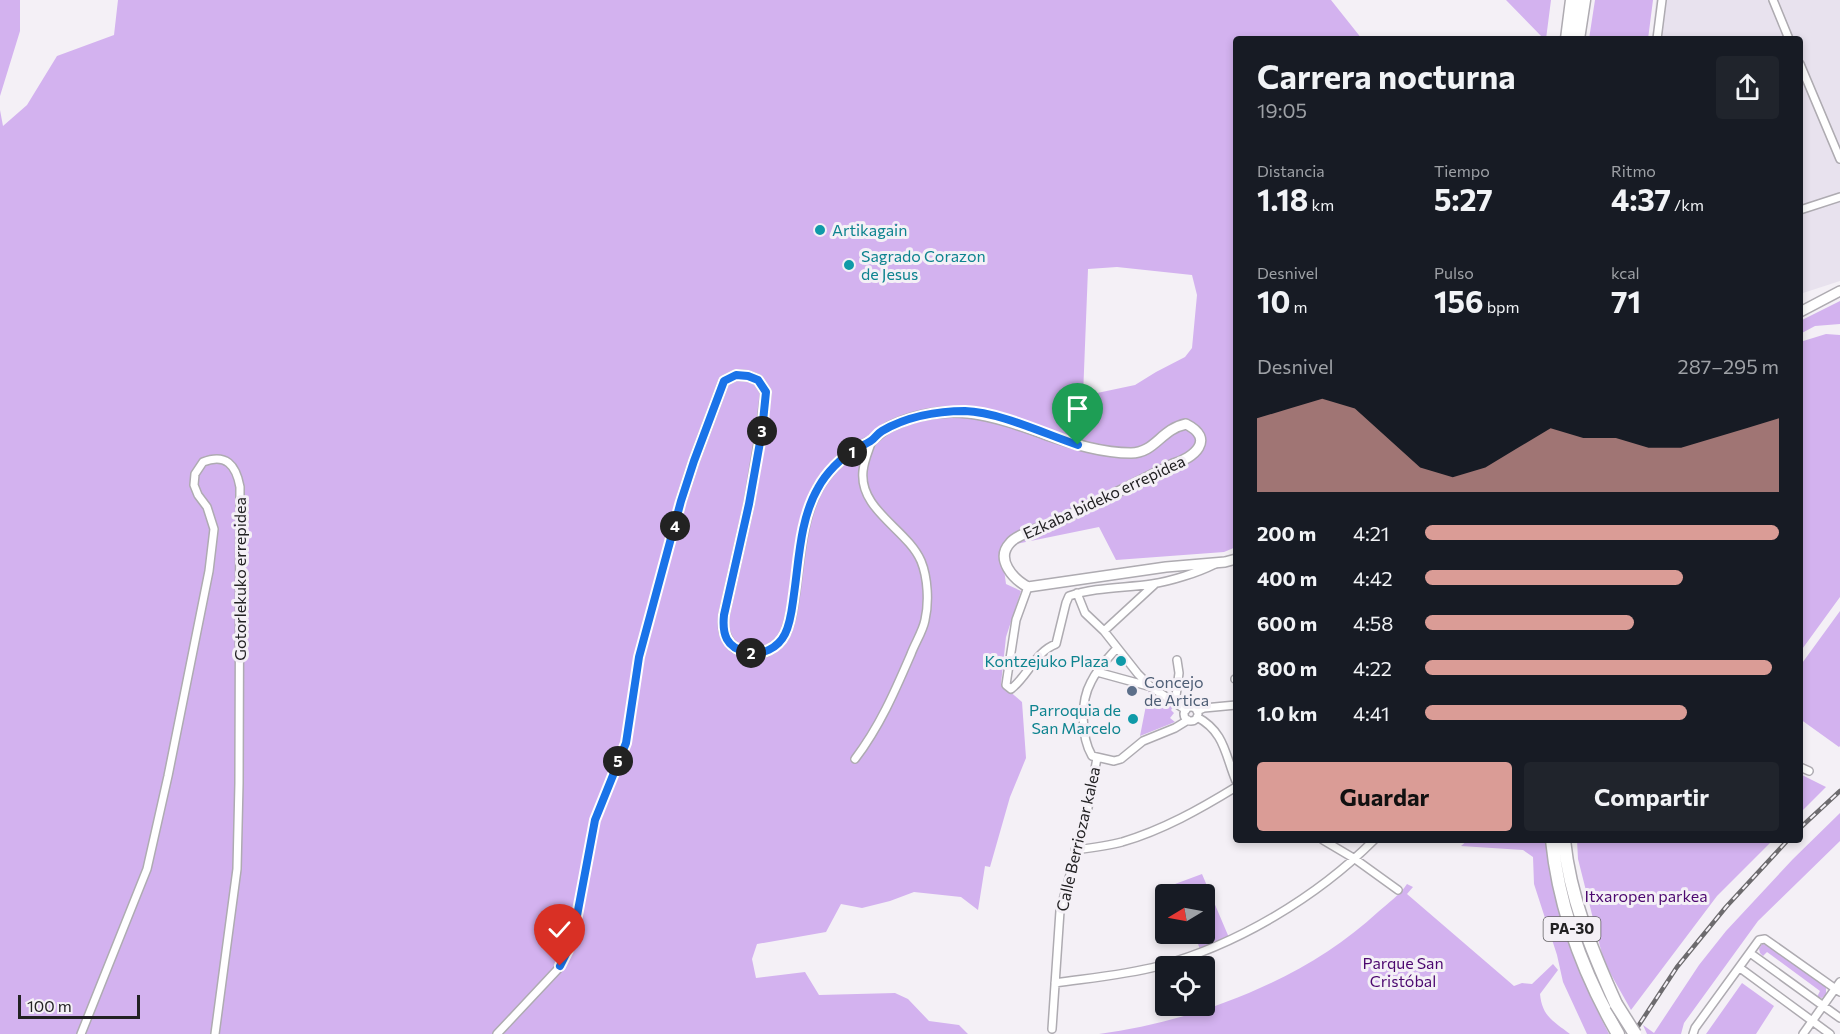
<!DOCTYPE html>
<html lang="es">
<head>
<meta charset="utf-8">
<style>
  body { margin:0; font-family:Commissioner,sans-serif; background:#20242c; color:#f1f3f6; height:100vh; display:flex; flex-direction:column; font-size:22px; white-space:nowrap }
  * { box-sizing:border-box; margin:0 }
  p { font-size:20px; color:#9ea1a6 }
  .icon { flex:none; width:33px; height:33px; fill:none; stroke:currentColor; stroke-width:2; stroke-linecap:round; stroke-linejoin:round }
  .map { position:relative; flex:1; overflow:hidden }
  .panel { position:absolute; left:1233px; top:36px; width:570px; height:807px; display:flex; flex-direction:column; background:#171b24; border-radius:6px; box-shadow:0 3px 9px #0003 }
  .panel>* { flex:none }
  .needle { width:39px; rotate:260deg }
  .buttons { position:absolute; left:1155px; top:884px; display:grid; gap:12px }
  .buttons a { display:grid; place-items:center; width:60px; height:60px; border-radius:6px; background:#171b24; box-shadow:0 3px 9px #0003; font-size:30px }
  .scale { position:absolute; left:18px; bottom:15px; width:122px; box-sizing:border-box; padding-left:6px; border:3px solid #222123; border-top:0; font-size:16px; line-height:21px; white-space:nowrap; color:#222123; -webkit-text-stroke:4px #f4f0f6; paint-order:stroke }
  .pin { position:absolute; display:grid; place-items:center; width:51px; height:51px; color:#fff; margin:-62px -26px; border-radius:50% 50% 50% 0; rotate:-45deg; box-shadow:0 0 6px #0007 }
  .pin .icon { rotate:45deg }
  .km { position:absolute; width:30px; height:30px; margin:-15px; border-radius:50%; background:#222; color:#fff; font-size:16px; line-height:30px; text-align:center }
  .round { display:grid; place-items:center; flex:none; width:63px; height:63px; border-radius:6px; background:#20242c }
  .summary { display:flex; align-items:center; justify-content:space-between; height:102px; padding:0 24px }
  h1 { font-size:33px; font-weight:700; line-height:45px }
  .stats { display:grid; grid-template-columns:repeat(3,1fr); gap:9px; height:102px; padding:6px 24px }
  .stats div { display:grid; align-content:center }
  .stats b { font-size:30px; font-weight:700 }
  .stats small { font-size:16px; font-weight:400 }
  .stats p { font-size:16px }
  .chart { height:168px; padding:12px 24px }
  .chart p { display:flex; justify-content:space-between }
  .chart svg { width:100%; height:108px; margin-top:6px; fill:#da9c96; opacity:.7 }
  .action { display:flex; gap:12px; margin-top:auto; padding:12px 24px }
  .action a { flex:1; height:69px; border-radius:6px; background:#da9c96; color:#111; font-size:24px; font-weight:700; line-height:69px; text-align:center }
  .action a+a { background:#20242c; color:#f1f3f6 }
  ul { padding:0 24px; list-style:none; font-size:20px }
  li { display:grid; grid-template-columns:96px 72px 1fr; align-items:center; height:45px }
  li i { height:15px; border-radius:8px; background:#da9c96 }
  .map>svg:first-child { display:block }
</style>
</head>
<body>
<div class="map">
<svg width="1840" height="1034" viewBox="0 0 1840 1034">
  <rect width="100%" height="100%" fill="#f4f0f6"/>
  <path fill="#e8e2ee" d="M 1656,0 L 1840,0 L 1840,281 L 1800,294 L 1800,39 L 1652,39 Z"/>
  <path fill="#d3b2ef" fill-rule="evenodd" d="M 0,0 L 20,0 L 20,31 L 0,96 Z
    M 118,0 L 1331,0 L 1362,39 L 1236,39 L 1236,547 L 1224,552 L 1116,560 L 1099,527 L 1001,547 L 1006,584 L 1021,591 L 1006,637 L 1001,684 L 1022,702 L 1026,758 L 1010,797 L 990,867 L 985,866 L 978,910 L 961,897 L 914,892 L 890,901 L 862,908 L 841,904 L 826,932 L 757,944 L 752,959 L 756,978 L 805,972 L 819,995 L 895,993 L 908,999 L 929,1021 L 959,1025 L 968,1034 L 0,1034 L 0,110 L 3,126 L 27,105 L 57,56 L 114,35 ZM 1117,267 L 1192,275 L 1197,295 L 1192,348 L 1185,357 L 1156,372 L 1135,385 L 1083,396 L 1088,269 Z
    M 1506,0 L 1551,0 L 1546,39 L 1544,39 Z
    M 1595,0 L 1653,0 L 1648,39 L 1589,39 Z
    M 1840,301 L 1840,324 L 1815,326 L 1800,334 L 1800,321 Z
    M 1826,334 L 1840,335 L 1840,597 L 1800,652 L 1800,342 Z
    M 1840,611 L 1840,746 L 1839,747 L 1800,719 L 1800,666 Z
    M 1149,690 L 1174,706 L 1171,710 L 1174,713 L 1170,718 L 1175,722 L 1140,736 Z
    M 1800,774 L 1826,787 L 1800,813 Z
    M 1840,813 L 1840,841 L 1758,921 L 1684,1023 L 1681,1034 L 1647,1034 L 1643,1025 L 1654,1033 L 1699,965 L 1726,931 L 1793,859 Z
    M 1468,840 L 1545,840 C 1554,909 1577,972 1609,1034 L 1587,1034 L 1563,982 L 1557,955 L 1534,884 L 1533,857 L 1523,850 L 1461,846 Z
    M 1577,840 L 1773,840 L 1717,896 L 1631,1010 L 1604,962 L 1578,859 Z
    M 1202,874 L 1230,940 L 1201,952 L 1194,933 L 1204,933 L 1204,894 L 1179,894 L 1175,884 Z
    M 1407,884 L 1413,887 L 1407,894 L 1514,986 L 1522,983 L 1532,984 L 1553,964 L 1558,970 L 1540,994 C 1542,1016 1553,1021 1570,1034 L 1099,1034 C 1196,1021 1305,980 1378,912 C 1388,903 1400,895 1407,884 Z
    M 1762,944 L 1768,945 L 1824,986 L 1826,988 L 1826,995 L 1822,998 L 1817,997 L 1820,991 L 1767,952 L 1763,956 L 1760,953 L 1759,949 Z
    M 1742,983 L 1774,1006 L 1756,1034 L 1706,1034 Z"/>
  <g fill="none" stroke-linecap="round" stroke-linejoin="round">
    <g stroke="#aeabb1" stroke-width="10">
      <path id="street" d="M 1773,0 L 1789,39
        M 1657,39 L 1662,0
        M 1800,64 L 1840,159
        M 1800,210 L 1840,197
        M 1028,587 L 1016,620 L 1007,678 L 1006,685 L 1011,689 C 1028,676 1035,652 1056,644 L 1066,603 L 1069,596 C 1096,587 1125,588 1152,584 C 1171,581 1197,573 1215,564
        M 1077,593 L 1085,613 L 1104,631 L 1138,674 L 1151,687 L 1186,710
        M 1104,631 L 1155,584
        M 1117,648 C 1108,658 1097,669 1091,682 C 1080,702 1081,737 1092,756 L 1114,761 L 1121,759 L 1143,741 L 1175,728 L 1188,720
        M 1097,672 L 1148,686
        M 1235,679 L 1236,679
        M 1175,704 L 1179,673 L 1177,660
        M1184 714a7 7 0 1 1 14 0a7 7 0 1 1-14 0Z
        M 1197,711 L 1204,708 L 1236,705
        M 1197,717 C 1225,732 1225,755 1236,781
        M 855,759 C 880,726 895,691 911,654 C 915,643 923,631 925,620 C 929,603 928,578 921,561 C 907,529 859,510 863,471 C 864,460 869,450 872,440
        M 1800,767 L 1809,771
        M 1323,840 L 1355,859 L 1398,890
        M 1075,850 C 1091,848 1107,846 1122,842 C 1163,830 1200,809 1236,787
        M 1750,953 L 1840,1018
        M 1740,968 L 1830,1034
        M 1055,983 C 1090,978 1125,975 1159,966 C 1237,945 1317,897 1374,840
        M 1052,1029 L 1060,911 L 1087,813 L 1097,758
        M 81,1034 L 147,869 L 168,776 L 209,571 L 214,529 L 207,507 L 198,495 L 194,485 L 195,474 L 203,462 C 226,453 236,465 240,487 L 239,783 L 237,869 L 215,1034
        M 497,1034 L 558,969 L 569,950 L 576,921 L 595,820 L 626,743 L 639,657 L 681,501
        M 1693,1034 L 1695,1028 L 1759,940 L 1765,939 L 1840,992
        M 1803,1034 L 1840,982"/>
    </g>
    <g stroke="#aeabb1" stroke-width="12">
      <path id="secondary" d="M 1800,312 L 1840,291
        M 681,501 L 694,461 L 724,381 L 736,375 L 748,376 L 758,380 L 766,392 L 761,431 L 749,504 L 724,615 C 723,626 723,635 731,644 C 737,651 747,653 756,653 C 767,654 780,644 785,634 C 791,621 793,605 795,590 C 799,561 801,529 812,501 C 820,480 836,462 855,449 C 860,446 866,444 871,441 C 877,436 882,431 889,427 C 946,399 991,415 1047,435 C 1074,444 1102,453 1131,453 C 1155,453 1161,429 1186,424 C 1216,439 1194,458 1173,464 C 1136,483 1098,502 1060,520 C 1048,526 1018,533 1010,543 C 995,559 1013,579 1028,587 L 1166,567 L 1225,562 L 1236,559"/>
    </g>
    <g stroke="#aeabb1" stroke-width="15">
      <path id="highway" d="M 1567,39 L 1572,0
        M 1578,39 L 1584,0
        M 1552,840 C 1559,908 1584,975 1618,1034
        M 1564,840 C 1570,898 1592,951 1616,1004"/>
    </g>
    <use href="#street" stroke="#fff" stroke-width="7"/>
    <use href="#secondary" stroke="#fff" stroke-width="9"/>
    <use href="#highway" stroke="#fff" stroke-width="12"/>
    <g stroke="#6d6b6e" stroke-width="4.5">
      <path id="rail" d="M 1800,828 L 1840,791
        M 1633,1034 L 1677,967 L 1726,907 L 1788,840"/>
    </g>
    <use href="#rail" stroke="#f4f0f6" stroke-width="2" stroke-dasharray="7" stroke-linecap="butt"/>
    <g stroke="#aeabb1" stroke-width="15" stroke-linecap="butt">
      <path id="highway-bridge" d="M 1616,1004 L 1635,1034"/>
    </g>
    <use href="#highway-bridge" stroke="#fff" stroke-width="12"/>
  </g>
  <g fill="none" stroke-linecap="round" stroke-linejoin="round">
    <g stroke="#fff" stroke-width="12">
      <path id="route" d="M 560,966 L 568,950 L 576,921 L 595,820 L 626,743 L 639,657 L 681,501 L 694,461 L 724,381 L 736,375 L 748,376 L 758,380 L 766,392 L 762,431 L 749,504 L 724,615 C 722,634 726,648 747,652 C 762,656 778,648 785,634 C 791,622 792,608 794,594 C 799,560 800,519 818,488 C 826,473 841,458 855,449 C 861,446 867,444 872,440 C 875,438 877,434 882,431 C 906,417 937,411 965,411 C 999,412 1045,434 1078,445"/>
    </g>
    <use href="#route" stroke="#1a73e8" stroke-width="8"/>
  </g>
  <g fill="#0f9aa8" stroke="#f4f0f6" stroke-width="2">
    <circle cx="820" cy="230" r="6"/>
    <circle cx="849" cy="265" r="6"/>
    <circle cx="1121" cy="661" r="6"/>
    <circle cx="1133" cy="719" r="6"/>
  </g>
  <circle fill="#5c6f8a" stroke="#f4f0f6" stroke-width="2" cx="1132" cy="691" r="6"/>
  <g text-anchor="middle" stroke-width="6" stroke-linejoin="round" paint-order="stroke">
    <rect fill="#f4f0f6" stroke="#615f62" stroke-width="1.5" x="1543.5" y="917" width="57" height="24" rx="4.5"/>
    <g font-size="15" font-weight="bold" fill="#222123">
      <text x="1572" y="934">PA-30</text>
    </g>
    <g font-size="16" fill="#0d838f" stroke="#f4f0f6" text-anchor="start">
      <text x="832" y="236">Artikagain</text>
      <text x="861" y="262">Sagrado Corazon<tspan x="861" dy="18">de Jesus</tspan></text>
      <text x="1109" y="667" text-anchor="end">Kontzejuko Plaza</text>
      <text x="1121" y="716" text-anchor="end">Parroquia de<tspan x="1121" dy="18">San Marcelo</tspan></text>
    </g>
    <g font-size="16" fill="#222123" stroke="#f4f0f6">
      <text transform="translate(1104 497) rotate(-25)" y="6">Ezkaba bideko errepidea</text>
      <text transform="translate(240 579) rotate(-90)" y="6">Gotorlekuko errepidea</text>
      <text transform="translate(1078 839) rotate(-77)" y="6">Calle Berriozar kalea</text>
    </g>
    <g font-size="16" fill="#4e5e75" stroke="#f4f0f6" text-anchor="start">
      <text x="1144" y="688">Concejo<tspan x="1144" dy="18">de Artica</tspan></text>
    </g>
    <g font-size="16" fill="#4c086f" stroke="#f4f0f6">
      <text x="1646" y="902">Itxaropen parkea</text>
      <text x="1403" y="969">Parque San<tspan x="1403" dy="18">Cristóbal</tspan></text>
    </g>
  </g>
</svg>
<div class="buttons">
<a><svg class="needle" viewBox="-14 -14 28 28"><path d="M0-13l5 13h-10z" fill="#e53935"/><path d="M0 13l5-13h-10z" fill="#9ea1a6"/></svg></a>
<a><svg class="icon" aria-label="locate" viewBox="0 0 24 24"><circle cx="12" cy="12" r="6"/><path d="M12 2v4M12 18v4M2 12h4M18 12h4"/></svg></a>
</div>
<div class="scale">100 m</div>
<div class="pin" style="left:1078px;top:445px;background:#1e9e55"><svg class="icon" aria-label="arrive" viewBox="0 0 24 24"><path d="M6 21V4h12l-3 4 3 4H6"/></svg></div>
<div class="pin" style="left:560px;top:966px;background:#d93025"><svg class="icon" aria-label="check" viewBox="0 0 24 24"><path d="M5 12l5 5 9-10"/></svg></div>
<b class="km" style="left:852px;top:452px">1</b>
<b class="km" style="left:751px;top:653px">2</b>
<b class="km" style="left:762px;top:431px">3</b>
<b class="km" style="left:675px;top:526px">4</b>
<b class="km" style="left:618px;top:761px">5</b>
<section class="panel">
<div class="summary"><div><h1>Carrera nocturna</h1><p>19:05</p></div><a class="round"><svg class="icon" aria-label="share" viewBox="0 0 24 24"><path d="M12 15V3M7 8l5-5 5 5M5 13v7h14v-7"/></svg></a></div>
<div class="stats">
<div><p>Distancia</p><b>1.18<small> km</small></b></div>
<div><p>Tiempo</p><b>5:27</b></div>
<div><p>Ritmo</p><b>4:37<small> /km</small></b></div>
</div>
<div class="stats">
<div><p>Desnivel</p><b>10<small> m</small></b></div>
<div><p>Pulso</p><b>156<small> bpm</small></b></div>
<div><p>kcal</p><b>71</b></div>
</div>
<div class="chart"><p><span>Desnivel</span>287–295 m</p>
<svg viewBox="0 0 160 44" preserveAspectRatio="none"><path d="M0 44V14L10 10L20 6L30 10L40 22L50 34L60 38L70 34L80 26L90 18L100 22L110 22L120 26L130 26L140 22L150 18L160 14V44z"/></svg>
</div>
<ul>
<li><b>200 m</b>4:21<i style="width:100%"></i></li>
<li><b>400 m</b>4:42<i style="width:73%"></i></li>
<li><b>600 m</b>4:58<i style="width:59%"></i></li>
<li><b>800 m</b>4:22<i style="width:98%"></i></li>
<li><b>1.0 km</b>4:41<i style="width:74%"></i></li>
</ul>
<div class="action"><a>Guardar</a><a>Compartir</a></div>
</section>
</div>
</body>
</html>
